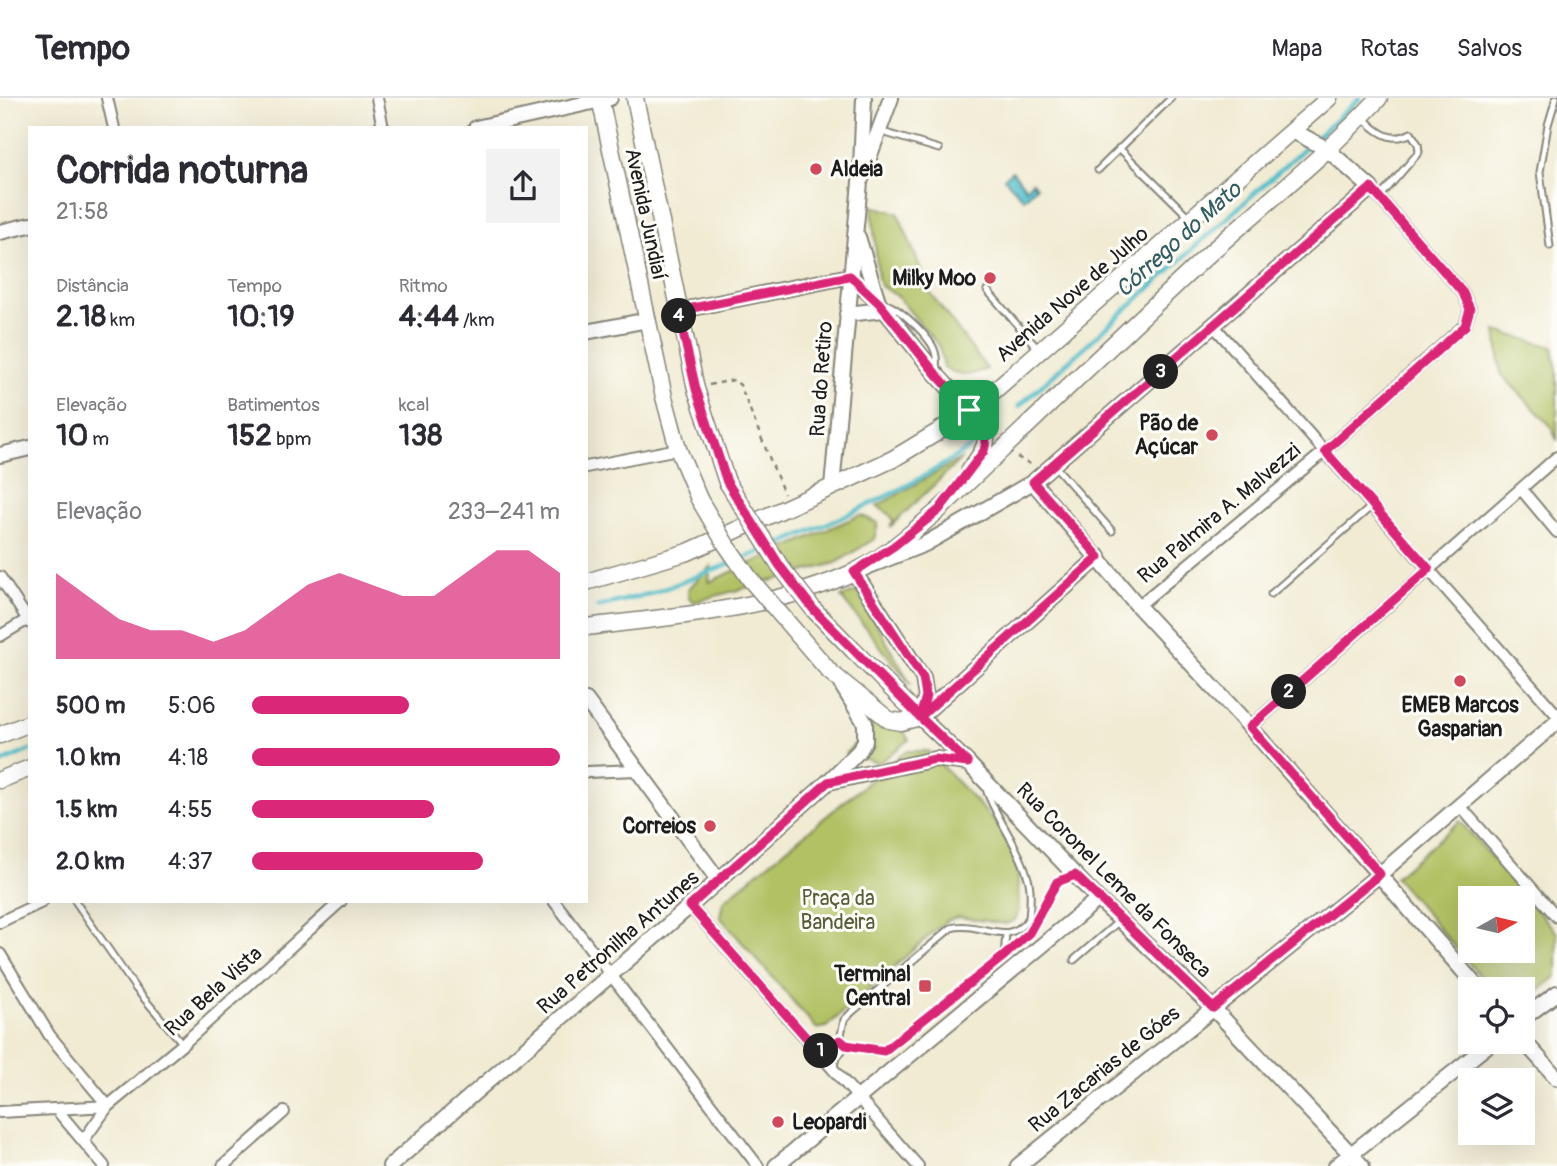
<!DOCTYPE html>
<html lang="pt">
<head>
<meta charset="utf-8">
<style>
  body { margin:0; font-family:Pangolin,sans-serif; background:#f2f2f3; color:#2b2b33; height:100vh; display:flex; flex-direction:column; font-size:26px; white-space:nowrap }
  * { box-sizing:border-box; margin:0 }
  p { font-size:23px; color:#7c7c81 }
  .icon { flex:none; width:38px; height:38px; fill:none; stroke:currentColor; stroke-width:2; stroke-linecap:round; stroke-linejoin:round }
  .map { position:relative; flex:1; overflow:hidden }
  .panel { position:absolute; left:28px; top:28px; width:560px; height:777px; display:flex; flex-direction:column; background:#fff; border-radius:0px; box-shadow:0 7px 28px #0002 }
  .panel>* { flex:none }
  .needle { width:46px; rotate:82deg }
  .fabs { position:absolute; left:1458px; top:788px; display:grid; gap:14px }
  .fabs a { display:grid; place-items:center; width:77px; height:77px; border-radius:0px; background:#fff; box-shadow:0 7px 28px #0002; font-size:35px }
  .pin { position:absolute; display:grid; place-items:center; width:60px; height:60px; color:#fff; margin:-30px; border-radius:14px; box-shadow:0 4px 10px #0006 }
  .km { position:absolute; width:35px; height:35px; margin:-18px; border-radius:50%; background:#222; color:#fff; font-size:19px; line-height:35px; text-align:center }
  .round { display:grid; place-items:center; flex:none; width:74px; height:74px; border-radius:0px; background:#f2f2f3 }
  .head { display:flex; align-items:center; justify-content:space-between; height:119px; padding:0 28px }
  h1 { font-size:38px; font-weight:700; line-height:52px }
  .metrics { display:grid; grid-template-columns:repeat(3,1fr); gap:10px; height:119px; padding:7px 28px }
  .metrics div { display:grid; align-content:center }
  .metrics b { font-size:30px; font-weight:700 }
  .metrics small { font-size:19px; font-weight:400 }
  .metrics p { font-size:19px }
  .chart { height:196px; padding:14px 28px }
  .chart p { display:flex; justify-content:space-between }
  .chart svg { width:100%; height:126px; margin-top:7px; fill:#db2777; opacity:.7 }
  ul { padding:0 28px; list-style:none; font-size:23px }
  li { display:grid; grid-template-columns:112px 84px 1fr; align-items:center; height:52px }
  li i { height:18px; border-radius:9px; background:#db2777 }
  header { display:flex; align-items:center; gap:42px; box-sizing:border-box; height:98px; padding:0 35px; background:#fff; border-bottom:2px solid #e1e1e2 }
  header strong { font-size:33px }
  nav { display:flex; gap:38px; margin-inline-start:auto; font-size:24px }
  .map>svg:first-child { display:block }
</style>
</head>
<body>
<header>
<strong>Tempo</strong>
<nav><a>Mapa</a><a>Rotas</a><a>Salvos</a></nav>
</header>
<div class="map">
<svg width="1557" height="1068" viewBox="0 0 1557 1068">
  <rect width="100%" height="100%" fill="#fdfcf7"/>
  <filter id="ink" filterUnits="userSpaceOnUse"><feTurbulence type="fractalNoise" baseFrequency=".0143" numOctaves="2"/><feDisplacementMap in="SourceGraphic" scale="14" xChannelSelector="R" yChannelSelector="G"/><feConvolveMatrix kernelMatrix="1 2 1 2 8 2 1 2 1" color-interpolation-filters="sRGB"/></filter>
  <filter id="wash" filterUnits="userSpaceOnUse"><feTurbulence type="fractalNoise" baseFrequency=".00686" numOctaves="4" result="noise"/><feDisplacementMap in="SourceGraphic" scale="28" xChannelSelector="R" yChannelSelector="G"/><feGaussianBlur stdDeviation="1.57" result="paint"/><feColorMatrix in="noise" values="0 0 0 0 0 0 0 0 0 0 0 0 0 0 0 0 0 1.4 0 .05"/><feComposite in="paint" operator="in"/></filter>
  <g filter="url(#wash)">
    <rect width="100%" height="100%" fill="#f1ebd3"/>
    <path fill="#b1c164" stroke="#666e40" stroke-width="2" fill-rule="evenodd" d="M 872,108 L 898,115 L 931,196 L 987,271 C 967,278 963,281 944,269 L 939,248 L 897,198 L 881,188 L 878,180 Z
      M 1496,233 L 1553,249 L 1557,274 L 1557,343 L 1551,328 L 1501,276 Z
      M 962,360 L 890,429 L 893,422 L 889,416 L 877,408 Z
      M 860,417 L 878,425 L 874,441 L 836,465 L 694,504 L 689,500 L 688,491 L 711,468 L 709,484 Z
      M 858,493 L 911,587 L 841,499 Z
      M 876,624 L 901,630 L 909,642 L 879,665 L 846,655 Z
      M 906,653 L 928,653 L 1000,729 L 1017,765 L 1019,812 L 1015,822 L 1006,826 L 958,819 L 946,823 L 826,929 L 817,931 L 720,819 L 723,803 Z
      M 1460,723 L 1557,835 L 1557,878 L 1523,905 L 1522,891 L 1491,891 L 1395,779 ZM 1470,800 L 1522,800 L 1522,852 L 1470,852 Z"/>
    <path fill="#51beca" stroke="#366d73" stroke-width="2" d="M 1012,73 L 1026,90 L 1032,84 L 1036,89 L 1024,101 L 1004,80 Z"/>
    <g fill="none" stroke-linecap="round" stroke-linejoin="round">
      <path stroke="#51beca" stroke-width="4.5" d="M 1019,308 L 1360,0
        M 773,449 C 842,420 912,390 973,347
        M 597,509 L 653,495 L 765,452
        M 0,665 L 30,652"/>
    </g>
  </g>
  <g filter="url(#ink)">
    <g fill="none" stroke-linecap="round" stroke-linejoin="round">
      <g stroke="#868478" stroke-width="9">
        <path id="lane" d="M 1363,19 C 1376,34 1392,46 1411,35 L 1418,46 L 1419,54 L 1380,99
          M 879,33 L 939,51
          M 1119,50 L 1189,119
          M 1098,72 L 1171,0
          M 1550,148 L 1540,74 L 1548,27 L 1556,0
          M 987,192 L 1039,252
          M 881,205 C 895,205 924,234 932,247 C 936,254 937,262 936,269
          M 1054,367 L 1112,433
          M 1271,496 L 1372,408
          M 986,691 C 996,721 1018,746 1027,777 C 1032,791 1030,807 1029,821
          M 75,803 L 136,891 L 183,946
          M 1004,858 L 1006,835
          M 1074,862 L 1118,824
          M 840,942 L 846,947 L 884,953 L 1004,858 L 1029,835 L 1057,784 L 1072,778
          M 819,954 L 840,942 L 844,922 L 852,914 L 951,830 C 981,822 1010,852 1030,818
          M 834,970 L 835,963 L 846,947"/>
      </g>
      <g stroke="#868478" stroke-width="14">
        <path id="street" d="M 107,0 L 114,30
          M 377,0 L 383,30
          M 1214,228 L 1557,617
          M 586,369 L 678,351
          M 1521,391 L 1557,434
          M 0,479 L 30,525
          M 1138,508 L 1325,353 L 1465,227 L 1470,211 L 1463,195 L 1371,90
          M 0,538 L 30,520
          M 1250,629 L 1557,359
          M 586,674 L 637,672
          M 1460,708 L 1557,819
          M 554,803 L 758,1068
          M 690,808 L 918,1068
          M 0,824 L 42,804
          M 0,856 L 50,938 L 108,1008
          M 57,1012 L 104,1068
          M 0,1014 L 108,1008
          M 83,1043 L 108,1008 L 183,946 L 341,803
          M 223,1068 L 284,1014"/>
      </g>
      <g stroke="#868478" stroke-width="18">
        <path id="secondary" d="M 476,30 L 610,0
          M 861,69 L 864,0
          M 0,134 L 30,127
          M 858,139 L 878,203
          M 678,213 L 850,178 L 879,205 L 936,276 L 969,312
          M 847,216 L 883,212
          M 586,234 L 648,222
          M 0,357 L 30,350
          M 1033,384 L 1138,508 L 1250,629 L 1479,891
          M 832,389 L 860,84 L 891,0
          M 586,602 L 719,783
          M 920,619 L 926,599 L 923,580 L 854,474 L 925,446 L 1033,384 L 1371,90 L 1327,51 L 1293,33
          M 920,619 L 968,665 L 1098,801 L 1213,910 L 1362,1068
          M 920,619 L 1099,459
          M 829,684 L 935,661 L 968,665
          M 1522,921 L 1557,895
          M 1522,941 L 1557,980
          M 390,1068 L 690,808 L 828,684 L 859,653 L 865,643 L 865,625 L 843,589
          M 776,1068 L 1098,801
          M 1018,1068 L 1380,776 L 1557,624
          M 1336,1068 L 1493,943"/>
      </g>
      <g stroke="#868478" stroke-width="19">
        <path id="primary" d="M 600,0 L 664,299 L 678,351 L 699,401
          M 635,0 L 696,291 L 727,384
          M 969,312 C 993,336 990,346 970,371
          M 586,484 L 688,454 L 832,389 L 893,361 L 936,335 L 987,299 L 1329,0
          M 586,529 C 676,518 769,512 852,475 C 884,461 912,434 939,412 C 1029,326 1119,240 1210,155 C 1267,104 1327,56 1379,0
          M 830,574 L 889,622 L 901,624 L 920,619 L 853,552
          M 0,637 L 30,625
          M 0,682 L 30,670"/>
      </g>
      <path stroke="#868478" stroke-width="2.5" stroke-dasharray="5 5" stroke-linecap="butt" d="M 709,287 L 734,282 L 740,287 L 784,396
        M 1017,359 L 1032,367"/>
      <use href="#lane" stroke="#fff" stroke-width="5"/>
      <use href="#street" stroke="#fff" stroke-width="10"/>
      <use href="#secondary" stroke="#fff" stroke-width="14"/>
      <use href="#primary" stroke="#fff" stroke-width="16"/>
      <g stroke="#868478" stroke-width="19" stroke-linecap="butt">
        <path id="primary-bridge" d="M 727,384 L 780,468 L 814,512 L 853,552
          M 699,401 L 725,445 L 750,481 L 830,574"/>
      </g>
      <use href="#primary-bridge" stroke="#fff" stroke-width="16"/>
    </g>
  </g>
  <g fill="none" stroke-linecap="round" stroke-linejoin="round" filter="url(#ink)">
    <g stroke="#fff" stroke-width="14">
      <path id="route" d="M 969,312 C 982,324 989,335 984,353 L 939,412 L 894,448 L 854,474 L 923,580 L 926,598 L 920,619 L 968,665 L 935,661 L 828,684 L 690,808 L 819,954 L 840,942 L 846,947 L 884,953 L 1004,858 L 1029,835 L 1057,784 L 1075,777 L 1213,910 L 1380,776 L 1250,629 L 1429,471 L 1325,353 L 1465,228 L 1470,211 L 1463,195 L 1371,90 L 1033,384 L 1099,459 L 920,619 L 814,512 L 780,468 L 727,384 L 696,291 L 678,213 L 850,178 L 879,205 L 936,276 L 969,312"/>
    </g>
    <use href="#route" stroke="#db2777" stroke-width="9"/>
  </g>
  <g fill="#d1495b" stroke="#fdfcf7" stroke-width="2.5">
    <circle cx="816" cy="71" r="7"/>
    <circle cx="990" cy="180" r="7"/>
    <circle cx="1212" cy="337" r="7"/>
    <circle cx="1460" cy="583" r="7"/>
    <circle cx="710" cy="728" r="7"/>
    <rect x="918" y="881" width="14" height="14" rx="3.5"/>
    <circle cx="778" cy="1024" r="7"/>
  </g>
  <g text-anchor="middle" stroke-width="6" stroke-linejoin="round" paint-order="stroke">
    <g font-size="21" font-weight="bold" fill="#1c1c1c" stroke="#fdfcf7" text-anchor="end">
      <text x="830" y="78" text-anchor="start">Aldeia</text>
      <text x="976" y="187">Milky Moo</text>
      <text x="1198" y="332">Pão de<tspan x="1198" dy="24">Açúcar</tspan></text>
      <text x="1460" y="614" text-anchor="middle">EMEB Marcos<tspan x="1460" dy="24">Gasparian</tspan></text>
      <text x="696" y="735">Correios</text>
      <text x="911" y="883">Terminal<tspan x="911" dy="24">Central</tspan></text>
      <text x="792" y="1031" text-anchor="start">Leopardi</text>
    </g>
    <g font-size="21" fill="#1c1c1c" stroke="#fdfcf7">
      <text transform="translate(646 116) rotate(78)" y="7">Avenida Jundiaí</text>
      <text transform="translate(1072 196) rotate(-41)" y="7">Avenida Nove de Julho</text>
      <text transform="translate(821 281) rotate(-86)" y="7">Rua do Retiro</text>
      <text transform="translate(1219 415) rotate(-40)" y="7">Rua Palmira A. Malvezzi</text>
      <text transform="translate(1114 782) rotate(45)" y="7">Rua Coronel Leme da Fonseca</text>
      <text transform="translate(618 844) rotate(-41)" y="7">Rua Petronilha Antunes</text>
      <text transform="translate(213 893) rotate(-42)" y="7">Rua Bela Vista</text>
      <text transform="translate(1104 971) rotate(-39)" y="7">Rua Zacarias de Góes</text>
    </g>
    <g font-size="21" fill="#585e39" stroke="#fdfcf7">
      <text x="838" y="807">Praça da<tspan x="838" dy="24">Bandeira</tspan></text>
    </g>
    <g font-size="23" font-style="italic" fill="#315d62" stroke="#fdfcf7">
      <text transform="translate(1178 141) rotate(-42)" y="8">Córrego do Mato</text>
    </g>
  </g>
</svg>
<div class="fabs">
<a><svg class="needle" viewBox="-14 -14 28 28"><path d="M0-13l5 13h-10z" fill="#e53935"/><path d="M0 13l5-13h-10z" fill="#7c7c81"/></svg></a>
<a><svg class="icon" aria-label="locate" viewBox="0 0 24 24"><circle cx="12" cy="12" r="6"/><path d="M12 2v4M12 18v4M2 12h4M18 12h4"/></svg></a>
<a><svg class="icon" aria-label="layers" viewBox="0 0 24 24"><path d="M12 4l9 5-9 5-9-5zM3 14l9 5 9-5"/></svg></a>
</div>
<div class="pin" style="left:969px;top:312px;background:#1e9e55"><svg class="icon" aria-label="arrive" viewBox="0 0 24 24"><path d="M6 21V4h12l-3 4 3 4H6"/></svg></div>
<b class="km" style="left:821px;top:953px">1</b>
<b class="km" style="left:1289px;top:594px">2</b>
<b class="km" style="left:1161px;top:274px">3</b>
<b class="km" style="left:679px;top:218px">4</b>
<section class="panel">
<div class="head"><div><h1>Corrida noturna</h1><p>21:58</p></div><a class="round"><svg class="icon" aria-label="share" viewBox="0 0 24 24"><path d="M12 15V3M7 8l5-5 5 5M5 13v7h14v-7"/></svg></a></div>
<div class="metrics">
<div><p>Distância</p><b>2.18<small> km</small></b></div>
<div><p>Tempo</p><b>10:19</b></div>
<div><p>Ritmo</p><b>4:44<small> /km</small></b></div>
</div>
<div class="metrics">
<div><p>Elevação</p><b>10<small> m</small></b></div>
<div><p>Batimentos</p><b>152<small> bpm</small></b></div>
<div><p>kcal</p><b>138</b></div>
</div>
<div class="chart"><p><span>Elevação</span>233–241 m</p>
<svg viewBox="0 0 160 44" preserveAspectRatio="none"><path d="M0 44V14L10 22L20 30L30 34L40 34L50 38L60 34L70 26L80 18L90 14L100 18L110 22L120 22L130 14L140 6L150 6L160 14V44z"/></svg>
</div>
<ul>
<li><b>500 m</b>5:06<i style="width:51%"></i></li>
<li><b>1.0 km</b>4:18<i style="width:100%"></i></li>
<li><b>1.5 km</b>4:55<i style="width:59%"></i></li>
<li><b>2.0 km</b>4:37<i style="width:75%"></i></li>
</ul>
</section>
</div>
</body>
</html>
